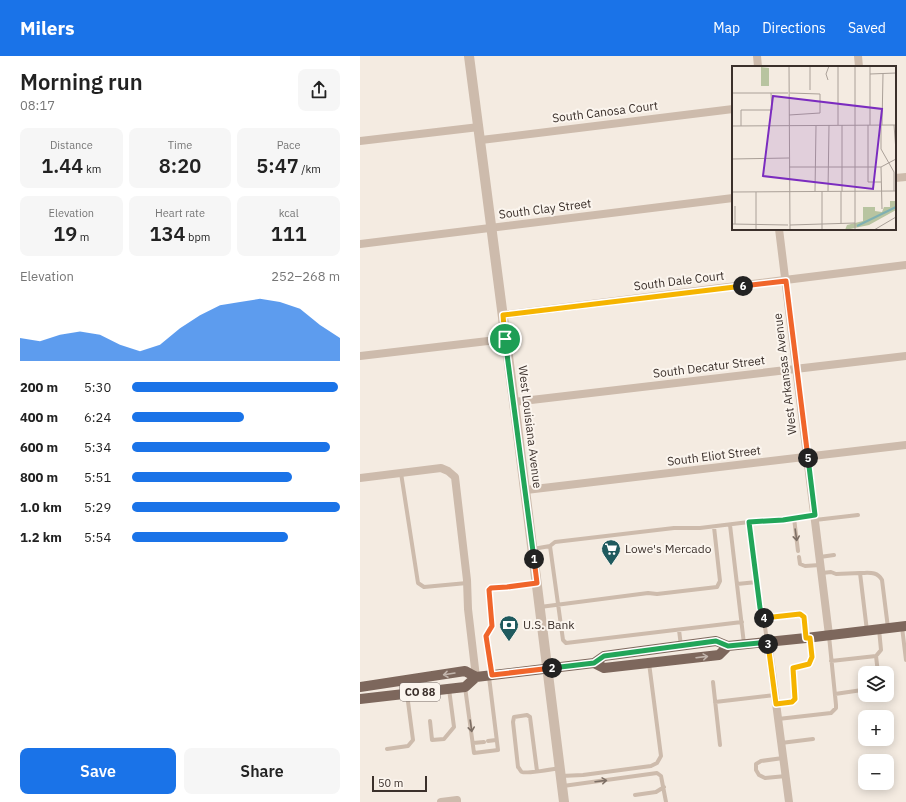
<!DOCTYPE html>
<html lang="en">
<head>
<meta charset="utf-8">
<style>
  body { margin:0; font-family:"IBM Plex Sans",sans-serif; background:#f6f6f6; color:#222; height:100vh; display:flex; flex-direction:column; font-size:15px; white-space:nowrap }
  * { box-sizing:border-box; margin:0 }
  p { font-size:13px; color:#767676 }
  .icon { flex:none; width:22px; height:22px; fill:none; stroke:currentColor; stroke-width:2; stroke-linecap:round; stroke-linejoin:round }
  .map { position:relative; flex:1; overflow:hidden }
  .panel { display:flex; flex-direction:column; background:#fff; width:360px }
  .panel>* { flex:none }
  .fabs { position:absolute; left:498px; top:610px; display:grid; gap:8px }
  .fabs a { display:grid; place-items:center; width:36px; height:36px; border-radius:8px; background:#fff; box-shadow:0 2px 10px #0003; font-size:20px }
  .scale { position:absolute; left:12px; bottom:10px; width:55px; box-sizing:border-box; padding-left:4px; border:2px solid #3b302b; border-top:0; font-size:11px; line-height:14px; white-space:nowrap; color:#3b302b; -webkit-text-stroke:3px #fbf5ee; paint-order:stroke }
  .pin { position:absolute; display:grid; place-items:center; width:34px; height:34px; color:#fff; margin:-17px; border:2px solid #fff; border-radius:50%; box-shadow:0 1px 4px #0007 }
  .km { position:absolute; width:20px; height:20px; margin:-10px; border-radius:50%; background:#222; color:#fff; font-size:11px; line-height:20px; text-align:center }
  .round { display:grid; place-items:center; flex:none; width:42px; height:42px; border-radius:8px; background:#f6f6f6 }
  .overview { display:flex; align-items:center; justify-content:space-between; height:68px; padding:0 20px }
  h1 { font-size:22px; font-weight:600; line-height:30px }
  .figures { display:grid; grid-template-columns:repeat(3,1fr); gap:6px; height:68px; padding:4px 20px }
  .figures div { display:grid; align-content:center; border-radius:8px; background:#f6f6f6; text-align:center }
  .figures b { font-size:20px; font-weight:600 }
  .figures small { font-size:11px; font-weight:400 }
  .figures p { font-size:11px }
  .chart { height:112px; padding:8px 20px }
  .chart p { display:flex; justify-content:space-between }
  .chart svg { width:100%; height:72px; margin-top:4px; fill:#1a73e8; opacity:.7 }
  .button { display:flex; gap:8px; margin-top:auto; padding:8px 20px }
  .button a { flex:1; height:46px; border-radius:8px; background:#1a73e8; color:#fff; font-size:16px; font-weight:600; line-height:46px; text-align:center }
  .button a+a { background:#f6f6f6; color:#222 }
  ul { padding:0 20px; list-style:none; font-size:13px }
  li { display:grid; grid-template-columns:64px 48px 1fr; align-items:center; height:30px }
  li i { height:10px; border-radius:5px; background:#1a73e8 }
  header { display:flex; align-items:center; gap:24px; box-sizing:border-box; height:56px; padding:0 20px; background:#1a73e8; color:#fff }
  header strong { font-size:19px }
  nav { display:flex; gap:22px; margin-inline-start:auto; font-size:14px }
  main { display:flex; flex:1; min-height:0 }
  .map>svg:first-child { display:block }
</style>
</head>
<body>
<header>
<strong>Milers</strong>
<nav><a>Map</a><a>Directions</a><a>Saved</a></nav>
</header>
<main>
<section class="panel">
<div class="overview"><div><h1>Morning run</h1><p>08:17</p></div><a class="round"><svg class="icon" aria-label="share" viewBox="0 0 24 24"><path d="M12 15V3M7 8l5-5 5 5M5 13v7h14v-7"/></svg></a></div>
<div class="figures">
<div><p>Distance</p><b>1.44<small> km</small></b></div>
<div><p>Time</p><b>8:20</b></div>
<div><p>Pace</p><b>5:47<small> /km</small></b></div>
</div>
<div class="figures">
<div><p>Elevation</p><b>19<small> m</small></b></div>
<div><p>Heart rate</p><b>134<small> bpm</small></b></div>
<div><p>kcal</p><b>111</b></div>
</div>
<div class="chart"><p><span>Elevation</span>252–268 m</p>
<svg viewBox="0 0 160 44" preserveAspectRatio="none"><path d="M0 44V30L10 32L20 28L30 26L40 28L50 34L60 38L70 34L80 24L90 16L100 10L110 8L120 6L130 8L140 12L150 22L160 30V44z"/></svg>
</div>
<ul>
<li><b>200 m</b>5:30<i style="width:99%"></i></li>
<li><b>400 m</b>6:24<i style="width:54%"></i></li>
<li><b>600 m</b>5:34<i style="width:95%"></i></li>
<li><b>800 m</b>5:51<i style="width:77%"></i></li>
<li><b>1.0 km</b>5:29<i style="width:100%"></i></li>
<li><b>1.2 km</b>5:54<i style="width:75%"></i></li>
</ul>
<div class="button"><a>Save</a><a>Share</a></div>
</section>
<div class="map">
<svg width="546" height="746" viewBox="0 0 546 746">
  <rect width="100%" height="100%" fill="#f4ebe1"/>
  <g fill="none" stroke-linecap="round" stroke-linejoin="round">
    <path stroke="#cdbbac" stroke-width="4" d="M 41,417 L 58,527 L 64,531 L 107,527
      M 434,462 L 438,495
      M 455,464 L 498,459
      M 389,466 L 400,552 L 404,563 L 407,586
      M 370,469 L 384,588
      M 190,490 L 203,584 L 206,587 L 382,566
      M 173,493 L 190,490 L 195,486 L 314,472 L 340,472 L 389,466 L 454,459
      M 439,501 L 440,508 L 445,510 L 460,509
      M 460,501 L 474,499
      M 462,517 L 471,516 L 476,518 L 500,517 L 507,575
      M 500,517 C 509,517 517,515 522,524 L 528,572
      M 377,528 L 397,526
      M 180,551 L 288,537 L 297,538 L 357,531 L 360,525 L 354,471
      M 404,563 L 440,558 L 443,561 L 446,582
      M 542,571 L 546,604
      M 319,574 L 321,590
      M 516,600 L 518,617
      M 471,605 L 516,600 L 521,594 L 519,573
      M 132,618 L 127,581 L 132,570 L 129,534 C 132,531 168,528 176,527
      M 353,626 L 360,689
      M 105,631 L 114,697 L 138,694 L 129,621
      M 475,638 L 502,634 L 505,630
      M 355,646 L 415,639
      M 416,648 L 432,646 L 435,643 L 432,614 L 435,610 L 446,609 L 451,605 L 450,582
      M 418,663 L 471,657 L 476,652 L 476,649 L 469,580
      M 70,665 L 72,684 L 84,683 L 94,671 L 89,633
      M 128,685 L 136,684
      M 113,687 L 124,686
      M 421,687 L 453,683
      M 27,693 L 48,690 L 53,684 L 47,638
      M 423,702 L 401,705 L 396,708 L 396,714 L 399,719 L 405,722 L 426,720
      M 177,715 L 170,661 L 167,659 L 154,661 L 153,666 L 158,711 C 160,713 160,715 162,716 C 167,718 193,713 200,712
      M 201,720 L 223,719 L 291,710 L 297,707 L 301,700 L 289,607
      M 203,730 L 297,717 L 301,720 L 306,746
      M 275,739 L 296,736 L 304,731"/>
    <path stroke="#cdbbac" stroke-width="8" d="M 397,0 L 398,11
      M 498,0 L 499,11
      M 121,84 L 373,53
      M 0,85 L 119,71
      M 535,122 L 546,121
      M 419,173 L 469,579
      M 0,188 L 373,142
      M 143,259 L 546,209
      M 0,300 L 145,283
      M 154,346 L 546,300
      M 0,422 L 81,412 L 88,415 L 95,421 L 107,524 L 108,553 L 116,621
      M 166,434 L 546,389
      M 408,586 L 429,746
      M 81,746 L 97,744 L 97,746"/>
    <path stroke="#cdbbac" stroke-width="10" d="M 109,0 L 154,346 L 204,746"/>
    <path stroke="#7d675c" stroke-width="10" d="M 234,607 L 244,612 L 359,599 L 368,590
      M 0,631 L 105,615 L 116,621
      M 0,643 L 105,631 L 116,621 L 234,607 L 244,600 L 356,585 L 368,590 L 446,582 L 546,570"/>
  </g>
  <defs><path id="oneway-shaft" d="M-6 0H5M1.5-3L5.5 0L1.5 3" fill="none" stroke-width="1.6" stroke-linecap="round" stroke-linejoin="round"/></defs>
  <g stroke="#7d6f65">
    <use href="#oneway-shaft" transform="translate(436 479) rotate(82)"/>
    <use href="#oneway-shaft" transform="translate(111 670) rotate(82)"/>
    <use href="#oneway-shaft" transform="translate(241 725) rotate(-7)"/>
  </g>
  <g stroke="#c2b5ac">
    <use href="#oneway-shaft" transform="translate(342 601) rotate(-7)"/>
    <use href="#oneway-shaft" transform="translate(89 618) rotate(171)"/>
  </g>
  <g fill="none" stroke-linecap="round" stroke-linejoin="round">
    <g stroke="#fff" stroke-width="8">
      <path id="split-1" d="M 145,283 L 174,503"/>
    </g>
    <g stroke="#fff" stroke-width="8">
      <path id="split-2" d="M 174,503 L 177,527 L 147,531 L 131,532 L 129,534 L 132,570 L 126,580 L 132,619 L 192,612"/>
    </g>
    <g stroke="#fff" stroke-width="8">
      <path id="split-3" d="M 192,612 L 234,607 L 244,600 L 356,585 L 368,590 L 408,586 L 408,588"/>
    </g>
    <g stroke="#fff" stroke-width="8">
      <path id="split-4" d="M 404,562 L 440,558 L 444,561 L 446,582 L 450,582 L 452,601 L 449,608 L 433,612 L 435,643 L 432,646 L 416,648 L 408,588"/>
    </g>
    <g stroke="#fff" stroke-width="8">
      <path id="split-5" d="M 404,562 L 400,552 L 389,466 L 423,464 L 455,459 L 448,402"/>
    </g>
    <g stroke="#fff" stroke-width="8">
      <path id="split-6" d="M 383,230 L 426,225 L 448,402"/>
    </g>
    <g stroke="#fff" stroke-width="8">
      <path id="split-7" d="M 145,283 L 143,259 L 383,230"/>
    </g>
    <use href="#split-1" stroke="#22a559" stroke-width="5"/>
    <use href="#split-2" stroke="#f0652b" stroke-width="5"/>
    <use href="#split-3" stroke="#22a559" stroke-width="5"/>
    <use href="#split-4" stroke="#f5b400" stroke-width="5"/>
    <use href="#split-5" stroke="#22a559" stroke-width="5"/>
    <use href="#split-6" stroke="#f0652b" stroke-width="5"/>
    <use href="#split-7" stroke="#f5b400" stroke-width="5"/>
  </g>
  <defs>
    <g id="supermarket-pin" transform="scale(1)"><path d="M0 17L-7.5 6A9.5 9.5 0 1 1 7.5 6Z" fill="#1f5a5e" stroke="#fbf5ee"/><path d="M-6-5.5h2.5l.6 2H6L4.5 2H-2.5L-4.4-4H-6ZM-1.5 3.2a1.3 1.3 0 1 0 .1 0ZM3 3.2a1.3 1.3 0 1 0 .1 0Z" fill="#fff"/></g>
    <g id="bank-pin" transform="scale(1)"><path d="M0 17L-7.5 6A9.5 9.5 0 1 1 7.5 6Z" fill="#1f5a5e" stroke="#fbf5ee"/><path d="M-6-4H6V4H-6ZM0-2.3a2.3 2.3 0 1 0 0 4.6a2.3 2.3 0 1 0 0-4.6Z" fill="#fff"/></g>
  </defs>
  <g fill-rule="evenodd">
    <use href="#supermarket-pin" x="251" y="493"/>
    <use href="#bank-pin" x="149" y="569"/>
  </g>
  <g text-anchor="middle" stroke-width="4" stroke-linejoin="round" paint-order="stroke">
    <rect fill="#fbf5ee" stroke="#756b66" stroke-width="1" x="40" y="627" width="40" height="18" rx="3"/>
    <g font-size="11" font-weight="bold" fill="#3b302b">
      <text x="60" y="640">CO 88</text>
    </g>
    <g font-size="12" fill="#3b302b" stroke="#fbf5ee">
      <text transform="translate(245 56) rotate(-7)" y="4">South Canosa Court</text>
      <text transform="translate(185 153) rotate(-7)" y="4">South Clay Street</text>
      <text transform="translate(319 225) rotate(-7)" y="4">South Dale Court</text>
      <text transform="translate(349 311) rotate(-7)" y="4">South Decatur Street</text>
      <text transform="translate(425 318) rotate(-97)" y="4">West Arkansas Avenue</text>
      <text transform="translate(170 371) rotate(83)" y="4">West Louisiana Avenue</text>
      <text transform="translate(354 400) rotate(-7)" y="4">South Eliot Street</text>
    </g>
    <g font-size="12" fill="#3b302b" stroke="#fbf5ee" text-anchor="start">
      <text x="265" y="497">Lowe's Mercado</text>
      <text x="163" y="573">U.S. Bank</text>
    </g>
  </g>
  <g transform="translate(372 10)">
    <rect width="164" height="164" fill="#f4ebe1"/>
    <path d="M 158,135 L 164,135 L 164,144 L 137,159 L 113,164 L 115,159 L 131,155 L 131,141 L 143,141 L 143,145 L 150,146 L 152,141 L 158,141 Z" fill="#b8c4a0"/>
    <path d="M 29,1 L 37,2 L 37,20 L 29,20 Z" fill="#b8c4a0"/>
    <path fill="none" stroke="#7fb0b2" stroke-width="2" d="M 125,160 L 164,141"/>
    <path fill="none" stroke="#aaa098" stroke-width="1" d="M 57,0 L 58,164M 78,0 L 78,24M 123,0 L 123,164M 138,8 L 164,7M 96,14 L 94,8 L 97,0M 0,27 L 56,27M 57,49 L 88,47 L 88,28 L 58,27M 106,59 L 106,0M 136,59 L 136,116 L 149,116M 138,59 L 138,0M 149,59 L 149,83 L 162,106 L 162,125M 150,59 L 151,8M 162,59 L 164,85M 0,60 L 164,59M 9,60 L 9,44 L 40,44 L 39,27M 0,93 L 57,92M 57,101 L 149,101 L 164,93M 149,101 L 150,143M 83,125 L 84,60M 90,125 L 90,164M 96,125 L 97,59M 110,125 L 110,59M 0,126 L 164,125M 24,126 L 24,164M 3,140 L 3,158M 0,158 L 56,159M 109,158 L 109,125M 58,159 L 123,157M 142,164 L 164,151"/>
    <path fill="#7b2cbf" fill-opacity="0.15" stroke="#7b2cbf" stroke-width="2" d="M 41,30 L 150,43 L 141,123 L 31,110 Z"/>
    <rect width="164" height="164" fill="none" stroke="#3b302b" stroke-width="2"/>
  </g>
</svg>
<div class="fabs">
<a><svg class="icon" aria-label="layers" viewBox="0 0 24 24"><path d="M12 4l9 5-9 5-9-5zM3 14l9 5 9-5"/></svg></a>
<a>+</a>
<a>−</a>
</div>
<div class="scale">50 m</div>
<div class="pin" style="left:145px;top:283px;background:#1e9e55"><svg class="icon" aria-label="arrive" viewBox="0 0 24 24"><path d="M6 21V4h12l-3 4 3 4H6"/></svg></div>
<b class="km" style="left:174px;top:503px">1</b>
<b class="km" style="left:192px;top:612px">2</b>
<b class="km" style="left:408px;top:588px">3</b>
<b class="km" style="left:404px;top:562px">4</b>
<b class="km" style="left:448px;top:402px">5</b>
<b class="km" style="left:383px;top:230px">6</b>
</div>
</main>
</body>
</html>
